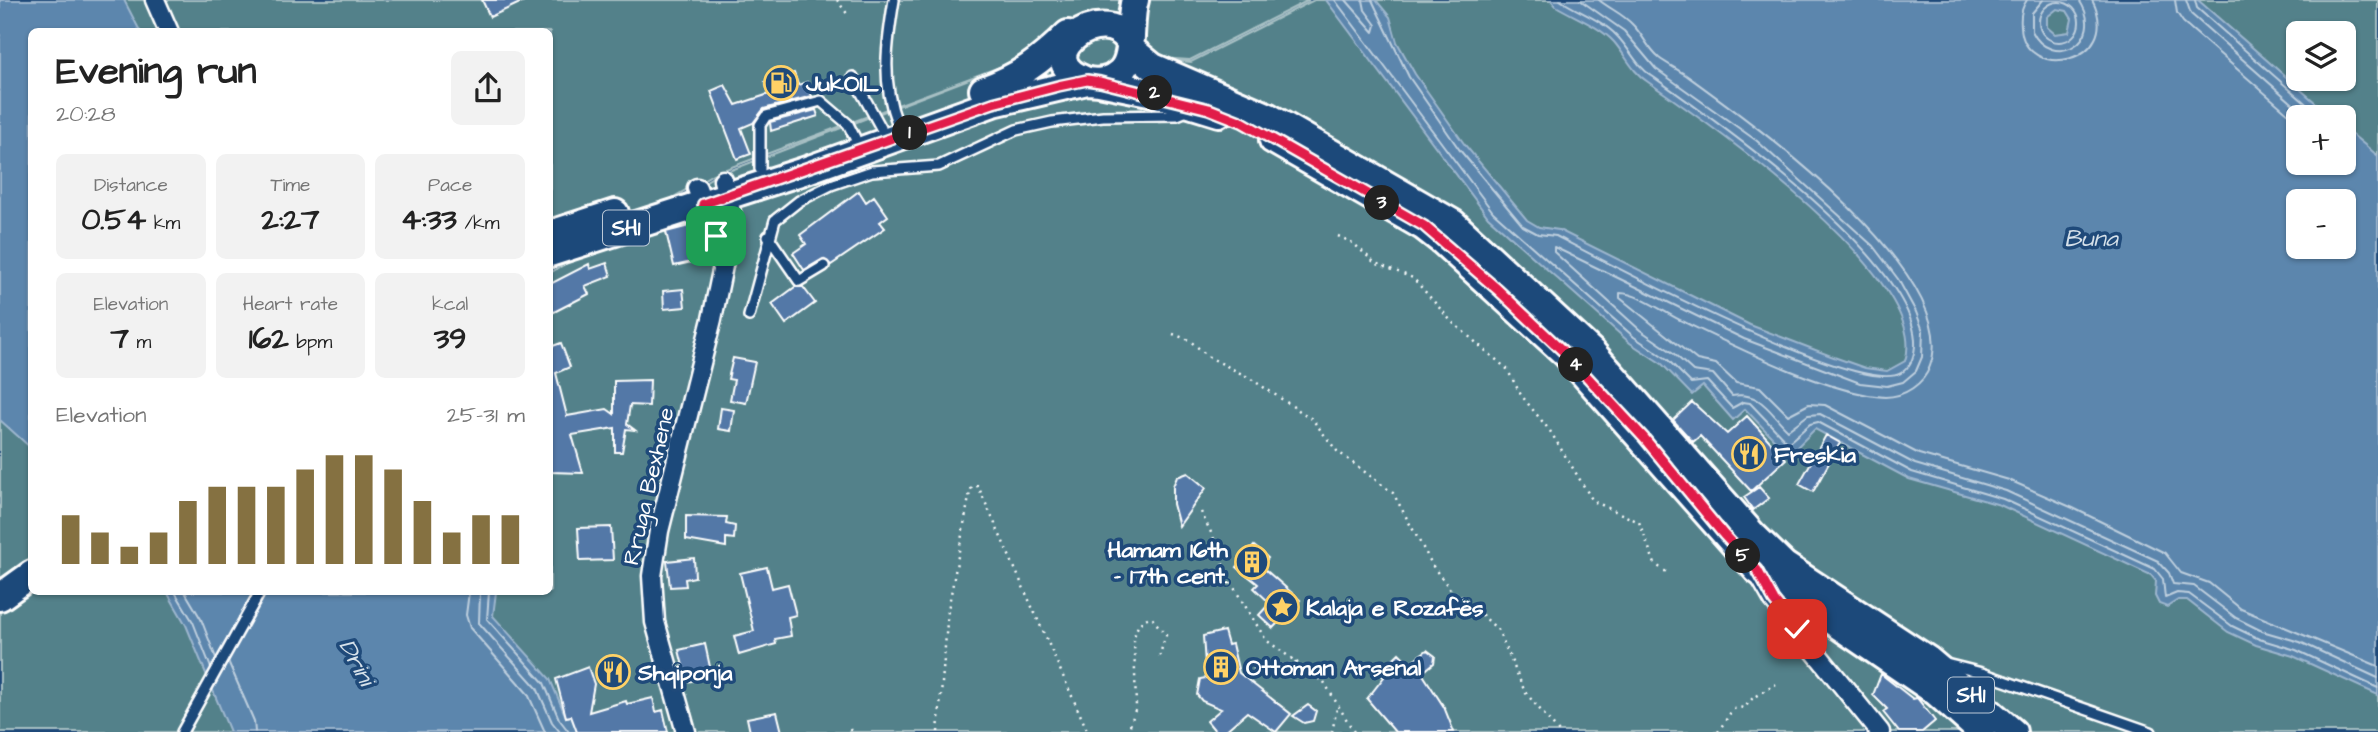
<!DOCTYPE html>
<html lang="en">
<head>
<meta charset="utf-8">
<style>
  body { margin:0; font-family:"Architects Daughter",sans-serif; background:#f2f2f2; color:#222; height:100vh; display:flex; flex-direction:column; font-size:26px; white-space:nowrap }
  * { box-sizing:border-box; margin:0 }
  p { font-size:23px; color:#767676 }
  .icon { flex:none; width:38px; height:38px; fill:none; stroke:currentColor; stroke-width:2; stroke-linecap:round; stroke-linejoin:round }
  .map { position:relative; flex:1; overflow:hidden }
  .drawer { position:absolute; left:28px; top:28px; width:525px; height:567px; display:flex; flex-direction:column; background:#fff; border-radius:10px; box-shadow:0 2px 5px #0004 }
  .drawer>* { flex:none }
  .fabs { position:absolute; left:2286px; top:21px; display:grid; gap:14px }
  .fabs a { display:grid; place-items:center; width:70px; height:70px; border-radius:10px; background:#fff; box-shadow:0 2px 5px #0004; font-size:35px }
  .pin { position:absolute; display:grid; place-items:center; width:60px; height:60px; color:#fff; margin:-30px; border-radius:14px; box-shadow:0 4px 10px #0006 }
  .km { position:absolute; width:35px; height:35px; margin:-18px; border-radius:50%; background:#222; color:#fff; font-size:19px; line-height:35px; text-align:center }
  .round { display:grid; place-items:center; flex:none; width:74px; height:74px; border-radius:10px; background:#f2f2f2 }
  .head { display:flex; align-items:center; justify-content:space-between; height:119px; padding:0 28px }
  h1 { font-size:38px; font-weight:700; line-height:52px }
  .figures { display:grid; grid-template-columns:repeat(3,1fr); gap:10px; height:119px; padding:7px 28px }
  .figures div { display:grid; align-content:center; border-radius:10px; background:#f2f2f2; text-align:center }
  .figures b { font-size:30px; font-weight:700 }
  .figures small { font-size:19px; font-weight:400 }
  .figures p { font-size:19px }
  .chart { height:196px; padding:14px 28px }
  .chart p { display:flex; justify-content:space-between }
  .chart svg { width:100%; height:126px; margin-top:7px; stroke:#857141; stroke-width:6 }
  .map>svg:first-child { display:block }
</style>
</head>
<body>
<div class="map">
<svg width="2378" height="732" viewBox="0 0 2378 732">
  <rect width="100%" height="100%" fill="#1f4a7a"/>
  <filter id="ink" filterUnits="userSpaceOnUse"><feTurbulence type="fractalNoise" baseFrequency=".0143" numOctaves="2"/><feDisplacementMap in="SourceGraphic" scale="14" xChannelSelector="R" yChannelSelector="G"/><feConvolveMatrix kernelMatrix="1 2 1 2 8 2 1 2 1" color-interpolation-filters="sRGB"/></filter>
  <g filter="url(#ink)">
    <path fill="#52818a" stroke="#a8c0c4" stroke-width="2" fill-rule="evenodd" d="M 0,0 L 1309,0 L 1190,60 L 1114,55 L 1191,62 L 1314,0 L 2378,0 L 2378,732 L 455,732 L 406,592 L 550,592 L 550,273 L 713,177 L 1050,48 L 713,174 L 550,270 L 550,32 L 32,32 L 32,592 L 403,592 L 446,732 L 0,732 ZM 2298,33 L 2343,33 L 2343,79 L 2298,79 ZM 2298,117 L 2343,117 L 2343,163 L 2298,163 ZM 2298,201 L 2343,201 L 2343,247 L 2298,247 Z"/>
    <path fill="#5c86ad" stroke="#9db6ce" stroke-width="2" fill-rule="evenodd" d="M 0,0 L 124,0 L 140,31 L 32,32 L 31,448 L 0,420 Z
      M 1326,0 L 1376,0 L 1390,17 L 1397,42 L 1415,74 L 1465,145 L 1527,220 L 1539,227 L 1559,230 L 1750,325 L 1831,356 L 1865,368 L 1887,371 L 1905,361 C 1933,279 1708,123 1648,82 C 1632,72 1626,56 1614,42 C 1599,26 1574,17 1556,6 L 1551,0 L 2198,0 L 2332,117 L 2298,117 L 2298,163 L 2343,163 L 2343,127 L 2378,156 L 2378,695 L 2293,656 L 2256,645 L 2228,632 L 2187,600 L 2178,600 L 2167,607 L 2159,604 L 2155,596 L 2156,581 L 2151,575 L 2000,505 L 1909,479 L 1815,429 L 1789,455 L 1745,409 L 1733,420 L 1703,386 L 1692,395 L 1662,364 L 1630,343 L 1488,217 ZM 2057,9 L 2067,11 L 2072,19 L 2069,32 L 2055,34 L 2047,27 L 2047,17 ZM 2298,201 L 2343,201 L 2343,247 L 2298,247 Z
      M 167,592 L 496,592 L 493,616 L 550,679 L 566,717 L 571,716 L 577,732 L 230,732 L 186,625 Z"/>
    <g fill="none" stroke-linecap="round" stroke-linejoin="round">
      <path stroke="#becfde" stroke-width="2" d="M 1335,0 L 1493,212 L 1634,337 L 1667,359 L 1691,383 L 1707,381 L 1732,408 L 1743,402 L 1750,403 L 1788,443 L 1810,424 L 1818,422 L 1912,472 L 2003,499 L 2155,569 L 2163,579 L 2165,598 L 2177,593 L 2189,594 L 2232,626 L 2259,639 L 2296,650 L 2378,688
        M 1346,0 L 1374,32 L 1376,25 L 1365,10 L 1363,0
        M 1372,0 L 1409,77 L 1459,149 L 1523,226 L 1538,234 L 1556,236 C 1606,262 1860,398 1901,373 C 1911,367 1914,357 1915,346 C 1919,262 1716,121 1652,76 C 1636,66 1630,49 1617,36 C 1602,20 1578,12 1560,0
        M 1580,0 L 1624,31 L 1656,69 L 1757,141 L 1873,246 L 1898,279 L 1916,312 L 1923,331 L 1922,357 L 1916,371 L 1903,382 L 1887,386 L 1860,383 L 1744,339 L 1554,247 L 1554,252 L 1640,330 L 1672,352 L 1693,371 L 1713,374 L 1732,396 C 1761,391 1769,412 1788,430 L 1808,415 L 1820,414 L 1915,464 L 2006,491 L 2158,561 L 2169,573 L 2173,584 L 2194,586 L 2236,618 L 2262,631 L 2300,642 L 2378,678
        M 1599,0 C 1610,9 1623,14 1633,25 C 1643,35 1648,49 1659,58 C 1667,64 1677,69 1686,75 C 1751,122 1964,274 1930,366 C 1924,384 1904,397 1885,397 C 1829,394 1734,346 1682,321 C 1665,313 1638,293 1620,293 L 1620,298 L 1697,360 L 1716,364 L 1736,383 L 1760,387 L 1788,415 L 1809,404 L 1825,405 L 1919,454 L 2009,480 L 2073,508 L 2165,553 L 2181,573 L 2209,583 L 2241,609 L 2378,666
        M 2027,0 C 2021,8 2020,16 2021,26 C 2023,84 2125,63 2092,0
        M 2043,0 L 2032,13 L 2032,31 C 2051,71 2108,42 2079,0
        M 2175,0 L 2177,13 L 2183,22 L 2298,122
        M 2186,0 L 2191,14 L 2308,117
        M 2195,0 L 2197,8 L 2321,117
        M2039 22a20 20 0 1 1 40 0a20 20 0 1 1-40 0Z
        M 175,592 L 193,622 L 211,668
        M 185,592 L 201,619 L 216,658
        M 469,592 L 466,615 L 470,628 L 528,694 L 545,732
        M 480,592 L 479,623 L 537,688 L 552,722 L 560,732
        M 489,592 L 487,619 L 544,683 L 559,719 L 569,732
        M 228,661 L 254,721 L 255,732"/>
    </g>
    <path fill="#5378a7" stroke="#fff" stroke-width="2" d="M 482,0 L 526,0 L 490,17 Z
      M 794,73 L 798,85 L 807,82 L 812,96 L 764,109 L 753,123 L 741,128 L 751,154 L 737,159 L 711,91 L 725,85 L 736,105 L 769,94 L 765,82 Z
      M 816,110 L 818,116 L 771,131 L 770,122 Z
      M 859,191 L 866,202 L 874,196 L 888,216 L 880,222 L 885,228 L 831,265 L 823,259 L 804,270 L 793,253 L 806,244 L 800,235 Z
      M 697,224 L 705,259 L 674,266 L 666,232 Z
      M 607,263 L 611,276 L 585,286 L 589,294 L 550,314 L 550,284 L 589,264 L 590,269 Z
      M 795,287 L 803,287 L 815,303 L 786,324 L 772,304 Z
      M 683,289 L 685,307 L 664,309 L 663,291 Z
      M 561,343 L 570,367 L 556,373 L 567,416 L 607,409 L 614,414 L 614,381 L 650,380 L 649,406 L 630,405 L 627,424 L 635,430 L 626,429 L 622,452 L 615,452 L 615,428 L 572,435 L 583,473 L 550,472 L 550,347 Z
      M 733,358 L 755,362 L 746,403 L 730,400 L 734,380 L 728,379 Z
      M 1692,402 L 1727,434 L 1747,416 L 1786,459 L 1751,491 L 1700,436 L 1693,442 L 1673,420 Z
      M 721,408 L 734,410 L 731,431 L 718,429 Z
      M 1826,435 L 1840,443 L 1813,492 L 1799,484 Z
      M 1188,473 L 1206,488 L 1179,526 L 1173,504 L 1173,486 L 1177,477 Z
      M 1759,487 L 1769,498 L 1753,510 L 1744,497 Z
      M 686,516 L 727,517 L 726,524 L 735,526 L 734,539 L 726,538 L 726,547 L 686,540 Z
      M 611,527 L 613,560 L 580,561 L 578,528 Z
      M 1254,546 L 1268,558 L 1261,566 L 1300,600 L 1273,628 L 1259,615 L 1270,603 L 1254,588 L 1258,584 L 1237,567 Z
      M 694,558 L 695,577 L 685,579 L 686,586 L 670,587 L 667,561 Z
      M 767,567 L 772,588 L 788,584 L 796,615 L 788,617 L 791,636 L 775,639 L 776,644 L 739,655 L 734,636 L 754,631 L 740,573 Z
      M 1224,631 L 1228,645 L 1232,644 L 1239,673 L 1291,714 L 1276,732 L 1247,712 L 1224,732 L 1216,732 L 1207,721 L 1221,709 L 1202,701 L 1197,695 L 1200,679 L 1206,678 L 1203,636 Z
      M 705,644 L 712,676 L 687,682 L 679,650 Z
      M 1427,650 L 1435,656 L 1434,663 L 1422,673 L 1444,707 L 1454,732 L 1395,732 L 1367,699 L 1384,677 L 1379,673 L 1399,653 L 1409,663 Z
      M 588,667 L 594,684 L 589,712 L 626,701 L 627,704 L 653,698 L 656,712 L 663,710 L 668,732 L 577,732 L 571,716 L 566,717 L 556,679 Z
      M 1881,674 L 1913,699 L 1917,698 L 1935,721 L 1922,732 L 1899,732 L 1883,712 L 1887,709 L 1873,695 Z
      M 1308,705 L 1316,711 L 1313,721 L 1304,723 L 1293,716 Z
      M 777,712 L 782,732 L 750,732 L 747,718 Z"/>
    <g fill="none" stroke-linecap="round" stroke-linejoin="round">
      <g stroke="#fff" stroke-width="14">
        <path id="lane" d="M 894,0 C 887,42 881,82 897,123
          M 853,77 L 881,128
          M 760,169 L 760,125 L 766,116 L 821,101 L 848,124 L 855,138
          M 768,236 L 799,281 L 824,266
          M 749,316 L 775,220 L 799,201 L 831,185 L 872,171 L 939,166 L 1016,130 L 1052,122 L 1103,116 L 1177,115 L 1189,110
          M 1946,664 L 1982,673 L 2151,732
          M 182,732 L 260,592"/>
      </g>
      <g stroke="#fff" stroke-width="23">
        <path id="street" d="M 155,0 L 169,32
          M 697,188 L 710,223 L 726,251
          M 1758,573 L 1774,601 L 1880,732
          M 686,732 L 655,622 L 652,576 L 659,531 L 712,319 L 730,232 L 731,212 L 723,180"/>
      </g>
      <g stroke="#fff" stroke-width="32">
        <path id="primary" d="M 1129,41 C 1103,0 1026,57 1085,80 C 1097,84 1111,81 1120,72 C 1136,58 1128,22 1135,0
          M 1130,48 L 1153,67 L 1269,117 L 1453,223 L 1593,353 L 1753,535 L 1784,565 L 1927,659 L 2013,732
          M 1099,82 L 1154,93 L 1219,113
          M 983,90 C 1019,77 1041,61 1068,34
          M 1273,140 L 1424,227 L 1442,241 L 1566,354 L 1757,570 L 1936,692 L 1981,732
          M 550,234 L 615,213
          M 550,253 L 804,171 L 993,103 L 1087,81
          M 0,597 L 32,574"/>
      </g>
      <path stroke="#fff" stroke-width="2.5" stroke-dasharray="2 5" stroke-linecap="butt" d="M 837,0 L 848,15
        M 1338,236 L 1353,243 L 1375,263 L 1413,278 L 1452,322 L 1507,369 L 1521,395 L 1550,431 L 1593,501 L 1639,522 L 1655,564 L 1669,574
        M 1173,334 L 1189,340 L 1209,357 L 1248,377 L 1312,419 L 1337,451 L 1393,493 L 1434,568 L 1451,590 L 1465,599 L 1498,630 L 1525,692 L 1559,732
        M 1201,512 L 1219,549 L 1225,573 L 1266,640 L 1321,680
        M 1246,670 L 1296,663
        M 1324,682 L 1354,732
        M 850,729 L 851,732
        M 938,732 L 948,610 L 970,492 L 972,487 L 978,486 L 1088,732
        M 1128,732 L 1136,707 L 1134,638 C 1136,627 1141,619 1151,617 L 1166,635 L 1158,660
        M 1332,732 L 1337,708
        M 1718,732 L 1733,709 L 1745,707 L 1752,699 L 1776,684"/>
      <use href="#lane" stroke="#1f4a7a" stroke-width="9"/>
      <use href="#street" stroke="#1f4a7a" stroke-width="18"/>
      <use href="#primary" stroke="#1f4a7a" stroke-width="26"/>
    </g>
  </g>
  <g fill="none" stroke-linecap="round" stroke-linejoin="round" filter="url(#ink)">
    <g stroke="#fff" stroke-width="14">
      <path id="route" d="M 716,236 L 703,204 L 993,103 L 1058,86 L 1087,80 L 1100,82 L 1209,109 L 1242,122 L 1424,226 L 1497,289 L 1566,354 L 1644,438 L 1724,535 L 1757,570 L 1774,601 L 1797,629"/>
    </g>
    <use href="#route" stroke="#e11d48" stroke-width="9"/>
  </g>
  <defs>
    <g id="fuel-ring" transform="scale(1.75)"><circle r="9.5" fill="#1f4a7a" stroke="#ffd166" stroke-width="1.5"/><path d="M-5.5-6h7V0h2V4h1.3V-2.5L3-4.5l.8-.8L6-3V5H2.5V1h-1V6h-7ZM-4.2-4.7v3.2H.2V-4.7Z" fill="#ffd166"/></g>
    <g id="restaurant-ring" transform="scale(1.75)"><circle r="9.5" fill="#1f4a7a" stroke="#ffd166" stroke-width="1.5"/><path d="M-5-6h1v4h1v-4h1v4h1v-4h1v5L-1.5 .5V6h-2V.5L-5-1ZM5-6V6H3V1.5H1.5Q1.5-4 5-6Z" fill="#ffd166"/></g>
    <g id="building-ring" transform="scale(1.75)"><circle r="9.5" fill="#1f4a7a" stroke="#ffd166" stroke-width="1.5"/><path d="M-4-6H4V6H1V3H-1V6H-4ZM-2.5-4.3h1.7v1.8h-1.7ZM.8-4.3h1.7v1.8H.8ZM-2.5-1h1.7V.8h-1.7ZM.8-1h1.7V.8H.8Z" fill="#ffd166"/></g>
    <g id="sight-ring" transform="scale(1.75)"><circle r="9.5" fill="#1f4a7a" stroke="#ffd166" stroke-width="1.5"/><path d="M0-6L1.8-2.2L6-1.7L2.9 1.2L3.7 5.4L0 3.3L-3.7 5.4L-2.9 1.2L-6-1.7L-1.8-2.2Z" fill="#ffd166"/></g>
  </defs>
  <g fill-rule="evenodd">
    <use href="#fuel-ring" x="781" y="83"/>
    <use href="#restaurant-ring" x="1749" y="454"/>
    <use href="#building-ring" x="1252" y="562"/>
    <use href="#sight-ring" x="1282" y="607"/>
    <use href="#building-ring" x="1221" y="667"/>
    <use href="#restaurant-ring" x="613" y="672"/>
  </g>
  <g text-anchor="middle" stroke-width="7" stroke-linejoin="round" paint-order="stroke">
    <g fill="#1f4a7a" stroke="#bcc9d7" stroke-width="2">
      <rect x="603" y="210.5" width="46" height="35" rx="5"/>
      <rect x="1948" y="677.5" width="46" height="35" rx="5"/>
    </g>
    <g font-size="21" font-weight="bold" fill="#fff">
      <text x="626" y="235">SH1</text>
      <text x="1971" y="702">SH1</text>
    </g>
    <g font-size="23" font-weight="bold" fill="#fff" stroke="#1f4a7a" text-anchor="start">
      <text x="806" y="91">JukOIL</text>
      <text x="1774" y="462">Freskia</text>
      <text x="1228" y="557" text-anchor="end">Hamam 16th<tspan x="1228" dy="26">- 17th cent.</tspan></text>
      <text x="1306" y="615">Kalaja e Rozafës</text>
      <text x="1246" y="675">Ottoman Arsenal</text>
      <text x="638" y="680">Shqiponja</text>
    </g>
    <g font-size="23" fill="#fff" stroke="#1f4a7a">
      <text transform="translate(648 486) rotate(-77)" y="8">Rruga Bexhene</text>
    </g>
    <g font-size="24" font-style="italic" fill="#d6e1ea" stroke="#1f4a7a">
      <text x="2091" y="246">Buna</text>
      <text transform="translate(357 662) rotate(62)" y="8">Drini</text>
    </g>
  </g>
</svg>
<div class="fabs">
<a><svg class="icon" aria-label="layers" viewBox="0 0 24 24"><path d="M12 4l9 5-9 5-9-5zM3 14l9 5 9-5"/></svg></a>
<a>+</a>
<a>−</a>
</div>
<div class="pin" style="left:716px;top:236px;background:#1e9e55"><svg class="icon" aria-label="arrive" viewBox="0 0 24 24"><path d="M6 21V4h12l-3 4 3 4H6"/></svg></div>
<div class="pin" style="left:1797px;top:629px;background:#d93025"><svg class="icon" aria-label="check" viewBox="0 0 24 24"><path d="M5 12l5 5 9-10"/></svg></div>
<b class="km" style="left:910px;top:133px">1</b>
<b class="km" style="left:1155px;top:93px">2</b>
<b class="km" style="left:1382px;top:203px">3</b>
<b class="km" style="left:1576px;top:365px">4</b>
<b class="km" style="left:1743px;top:556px">5</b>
<section class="drawer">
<div class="head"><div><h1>Evening run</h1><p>20:28</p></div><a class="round"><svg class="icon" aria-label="share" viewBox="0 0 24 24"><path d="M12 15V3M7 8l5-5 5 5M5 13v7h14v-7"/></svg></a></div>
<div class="figures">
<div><p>Distance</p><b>0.54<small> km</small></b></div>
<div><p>Time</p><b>2:27</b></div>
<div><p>Pace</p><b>4:33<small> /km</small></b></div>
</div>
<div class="figures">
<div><p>Elevation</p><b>7<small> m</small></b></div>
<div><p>Heart rate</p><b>162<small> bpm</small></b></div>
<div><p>kcal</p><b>39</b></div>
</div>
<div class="chart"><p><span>Elevation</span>25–31 m</p>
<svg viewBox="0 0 160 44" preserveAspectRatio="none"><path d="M5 44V27M15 44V33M25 44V38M35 44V33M45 44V22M55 44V17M65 44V17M75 44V17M85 44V11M95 44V6M105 44V6M115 44V11M125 44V22M135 44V33M145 44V27M155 44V27"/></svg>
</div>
</section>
</div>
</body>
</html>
